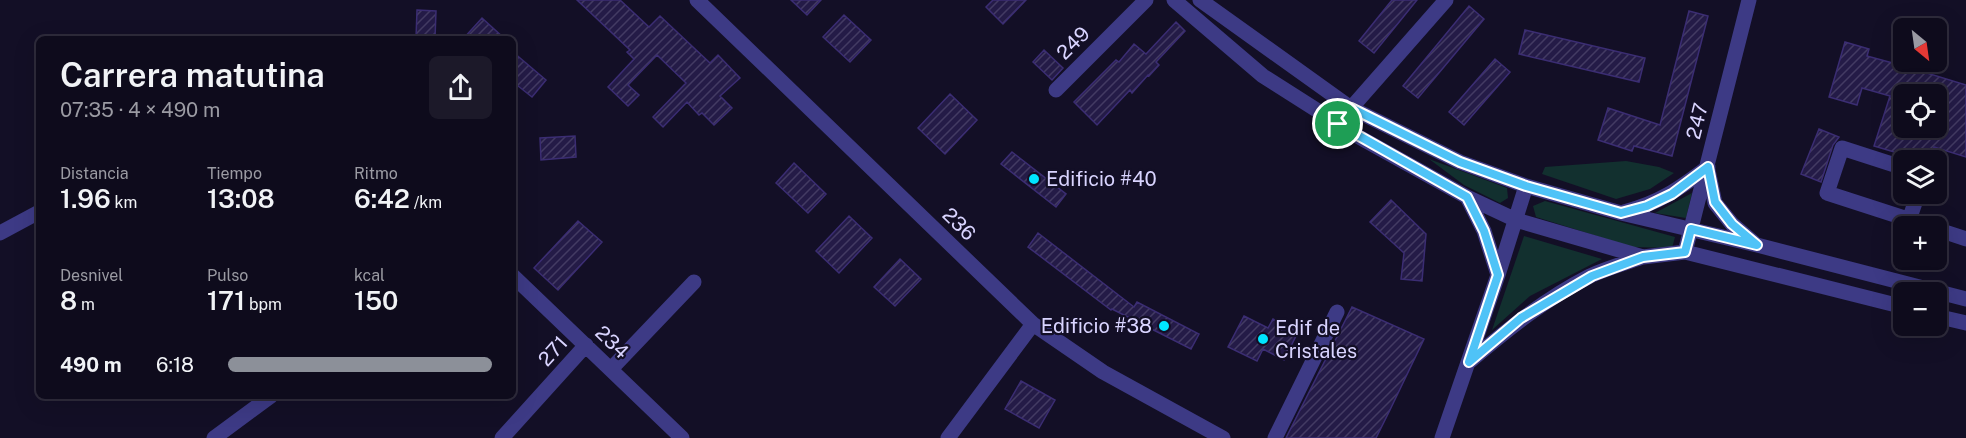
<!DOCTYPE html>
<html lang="es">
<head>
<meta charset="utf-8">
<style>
  body { margin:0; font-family:"Public Sans",sans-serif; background:#1c1929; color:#f1f3f6; height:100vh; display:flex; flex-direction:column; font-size:22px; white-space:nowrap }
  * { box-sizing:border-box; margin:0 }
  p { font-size:20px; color:#9b9ba3 }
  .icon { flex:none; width:33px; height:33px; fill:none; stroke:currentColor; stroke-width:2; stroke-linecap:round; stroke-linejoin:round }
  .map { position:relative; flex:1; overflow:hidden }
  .side { position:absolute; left:36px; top:36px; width:480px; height:363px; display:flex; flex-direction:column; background:#0e0b1c; border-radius:9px; box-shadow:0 6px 24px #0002,0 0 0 2px #2e2b3b }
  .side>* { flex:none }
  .needle { width:39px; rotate:151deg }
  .tools { position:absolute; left:1893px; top:18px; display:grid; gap:12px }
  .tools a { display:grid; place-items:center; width:54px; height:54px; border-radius:9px; background:#0e0b1c; box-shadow:0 6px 24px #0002,0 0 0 2px #2e2b3b; font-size:30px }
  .pin { position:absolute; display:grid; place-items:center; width:51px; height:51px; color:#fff; margin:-26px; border:3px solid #fff; border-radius:50%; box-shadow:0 2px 6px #0007 }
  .round { display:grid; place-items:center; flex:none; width:63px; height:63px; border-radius:9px; background:#1c1929 }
  .overview { display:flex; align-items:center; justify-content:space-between; height:102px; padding:0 24px }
  h1 { font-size:33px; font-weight:600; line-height:45px }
  .stats { display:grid; grid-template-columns:repeat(3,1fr); gap:9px; height:102px; padding:6px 24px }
  .stats div { display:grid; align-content:center }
  .stats b { font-size:26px; font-weight:600 }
  .stats small { font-size:16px; font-weight:400 }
  .stats p { font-size:16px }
  ul { padding:0 24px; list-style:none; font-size:20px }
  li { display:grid; grid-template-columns:96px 72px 1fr; align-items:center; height:45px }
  li i { height:15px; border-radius:8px; background:#8c9099 }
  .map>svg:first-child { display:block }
</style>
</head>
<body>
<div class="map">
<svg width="1966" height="438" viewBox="0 0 1966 438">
  <defs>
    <pattern id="building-hatch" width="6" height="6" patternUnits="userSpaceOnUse" patternTransform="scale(1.5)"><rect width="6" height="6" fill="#241b47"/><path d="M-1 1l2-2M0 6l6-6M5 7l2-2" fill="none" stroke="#433b63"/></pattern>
  </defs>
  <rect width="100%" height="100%" fill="#130f26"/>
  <path fill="#12302f" d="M 1429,159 L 1507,188 L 1508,198 L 1500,203 L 1464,185 Z
    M 1626,161 L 1659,167 L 1674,173 L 1650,189 L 1616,199 L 1542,174 L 1545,167 Z
    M 1692,193 L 1686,218 L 1655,213 Z
    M 1545,201 L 1675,237 L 1672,248 L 1632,247 L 1536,217 L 1533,206 Z
    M 1524,236 L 1602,259 L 1530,296 L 1492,330 Z"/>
  <path fill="url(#building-hatch)" stroke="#3b2d73" stroke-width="1.5" fill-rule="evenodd" d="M 577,0 L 620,0 L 649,27 L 660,16 L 710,63 L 718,55 L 740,78 L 720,96 L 732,108 L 714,125 L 702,113 L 699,115 L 687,102 L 663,127 L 653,117 L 686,83 L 657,55 L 628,85 L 639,95 L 628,106 L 608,87 L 634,59 L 627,52 L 630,50 Z
    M 791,0 L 821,0 L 807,15 Z
    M 993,0 L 1026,0 L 1003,24 L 986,7 Z
    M 1392,0 L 1417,0 L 1374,53 L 1359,41 Z
    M 1469,6 L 1484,19 L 1418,98 L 1403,86 Z
    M 417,10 L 436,11 L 435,39 L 416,38 Z
    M 1689,11 L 1708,16 L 1672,156 L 1634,146 L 1632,151 L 1598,140 L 1608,108 L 1660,125 Z
    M 844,15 L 871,40 L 850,62 L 823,37 Z
    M 482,18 L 505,39 L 463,39 Z
    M 1176,22 L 1185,31 L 1156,62 L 1159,65 L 1149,76 L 1148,75 L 1132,93 L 1130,90 L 1097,125 L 1074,102 L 1116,60 L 1119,62 L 1134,44 L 1146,54 Z
    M 1525,30 L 1645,58 L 1639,82 L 1519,54 Z
    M 1845,42 L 1869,49 L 1867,56 L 1900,65 L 1901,62 L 1904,62 L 1904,66 L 1966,85 L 1966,157 L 1934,147 L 1929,160 L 1921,160 L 1874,146 L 1890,96 L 1862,88 L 1857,105 L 1829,97 ZM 1904,94 L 1936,94 L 1936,128 L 1904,128 Z
    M 1044,50 L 1063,68 L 1052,80 L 1033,62 Z
    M 513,52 L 546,80 L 532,97 L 513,82 Z
    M 1495,59 L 1510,72 L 1464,125 L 1449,112 Z
    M 950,94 L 977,120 L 945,154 L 918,128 Z
    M 1819,129 L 1839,137 L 1833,145 L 1821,182 L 1801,174 Z
    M 575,136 L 576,157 L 541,160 L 540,138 Z
    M 1012,152 L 1066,194 L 1056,207 L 1001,164 Z
    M 794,163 L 826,194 L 808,213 L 776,183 Z
    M 1391,200 L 1426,234 L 1422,281 L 1401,279 L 1404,253 L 1370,222 Z
    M 849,216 L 872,238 L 839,273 L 816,251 Z
    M 578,221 L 602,242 L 558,290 L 534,268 Z
    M 1038,233 L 1134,307 L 1137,302 L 1199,334 L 1191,349 L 1112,309 L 1111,310 L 1028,247 Z
    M 900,259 L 921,279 L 895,306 L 874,287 Z
    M 1352,307 L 1424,339 L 1389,412 L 1376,438 L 1286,438 Z
    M 1244,316 L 1268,328 L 1273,319 L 1298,332 L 1284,360 L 1263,349 L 1257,361 L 1228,347 Z
    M 1021,381 L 1055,400 L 1039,428 L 1005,409 Z"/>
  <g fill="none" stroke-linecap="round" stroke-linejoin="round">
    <path stroke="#3d3a85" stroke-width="15" d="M 697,0 L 1033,324 L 1103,372 L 1223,438
      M 1174,0 L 1263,76 L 1359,137 L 1467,197 L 1516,220 L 1643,257 L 1685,252 L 1904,307
      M 1200,0 L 1351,108 L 1460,162 L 1526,186 L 1621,213 L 1757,245 L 1966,299
      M 1056,90 L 1146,0
      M 1345,115 L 1446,0
      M 1904,168 L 1842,148 L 1827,193 L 1929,226
      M 1708,170 L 1715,203 L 1732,224 L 1754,243
      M 1467,197 L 1484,231 L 1498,275
      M 1624,212 C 1659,203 1679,189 1708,167
      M 1909,220 L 1918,194
      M 1936,229 L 1966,239
      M 0,233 L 39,212
      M 1685,252 L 1749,0
      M 513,276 L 682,438
      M 1936,316 L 1966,323
      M 1469,362 C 1508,329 1545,299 1590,276 C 1607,268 1625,263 1643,257
      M 611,369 L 694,282
      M 214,438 L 271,396
      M 502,438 L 586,345
      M 948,438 L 1033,324
      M 1275,438 L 1337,312
      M 1442,438 L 1498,275 L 1526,186"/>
  </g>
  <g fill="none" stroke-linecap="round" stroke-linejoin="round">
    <g stroke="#fff" stroke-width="12">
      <path id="route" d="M 1351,108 L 1460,162 L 1526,186 L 1621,213 L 1647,206 L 1672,194 L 1708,167 L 1715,202 L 1732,224 L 1757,245 L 1691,229 L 1685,252 L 1643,257 L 1592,276 L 1521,318 L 1469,362 L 1498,275 L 1484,231 L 1467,197 L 1338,124 Z"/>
    </g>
    <use href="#route" stroke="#4fc3f7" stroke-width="8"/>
  </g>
  <g fill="#00e5ff" stroke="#130f26" stroke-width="2">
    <circle cx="1034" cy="179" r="6"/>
    <circle cx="1164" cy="326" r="6"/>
    <circle cx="1263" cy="339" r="6"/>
  </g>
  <g text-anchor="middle" stroke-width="4.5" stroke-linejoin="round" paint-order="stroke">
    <g font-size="20" fill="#d9d4ff" stroke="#130f26">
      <text transform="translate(1073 43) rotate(-45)" y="7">249</text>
      <text transform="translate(1697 121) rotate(-76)" y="7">247</text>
      <text transform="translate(959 224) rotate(44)" y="7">236</text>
      <text transform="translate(612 342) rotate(44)" y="7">234</text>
      <text transform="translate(553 351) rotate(-48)" y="7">271</text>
    </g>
    <g font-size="20" fill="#d9d4ff" stroke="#130f26" text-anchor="start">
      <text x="1046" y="186">Edificio #40</text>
      <text x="1152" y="333" text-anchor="end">Edificio #38</text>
      <text x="1275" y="335">Edif de<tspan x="1275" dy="23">Cristales</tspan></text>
    </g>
  </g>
</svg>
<div class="tools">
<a><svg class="needle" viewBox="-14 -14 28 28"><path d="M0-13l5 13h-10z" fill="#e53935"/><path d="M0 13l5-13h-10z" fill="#9b9ba3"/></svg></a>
<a><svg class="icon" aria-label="locate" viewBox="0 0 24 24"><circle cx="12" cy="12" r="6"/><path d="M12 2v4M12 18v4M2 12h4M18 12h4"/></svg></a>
<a><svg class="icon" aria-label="layers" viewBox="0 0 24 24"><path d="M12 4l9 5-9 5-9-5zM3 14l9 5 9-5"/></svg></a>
<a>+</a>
<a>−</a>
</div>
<div class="pin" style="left:1338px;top:124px;background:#1e9e55"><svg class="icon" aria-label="arrive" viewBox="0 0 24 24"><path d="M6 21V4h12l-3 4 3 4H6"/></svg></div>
<section class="side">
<div class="overview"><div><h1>Carrera matutina</h1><p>07:35 · 4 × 490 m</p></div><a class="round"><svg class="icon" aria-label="share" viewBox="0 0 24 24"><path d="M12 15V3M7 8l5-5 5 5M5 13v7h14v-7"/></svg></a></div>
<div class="stats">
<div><p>Distancia</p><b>1.96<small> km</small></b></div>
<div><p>Tiempo</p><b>13:08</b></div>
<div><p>Ritmo</p><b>6:42<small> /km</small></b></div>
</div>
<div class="stats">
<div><p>Desnivel</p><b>8<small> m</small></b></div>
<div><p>Pulso</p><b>171<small> bpm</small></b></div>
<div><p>kcal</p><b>150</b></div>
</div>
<ul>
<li><b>490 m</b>6:18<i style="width:100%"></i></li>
</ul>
</section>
</div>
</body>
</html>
